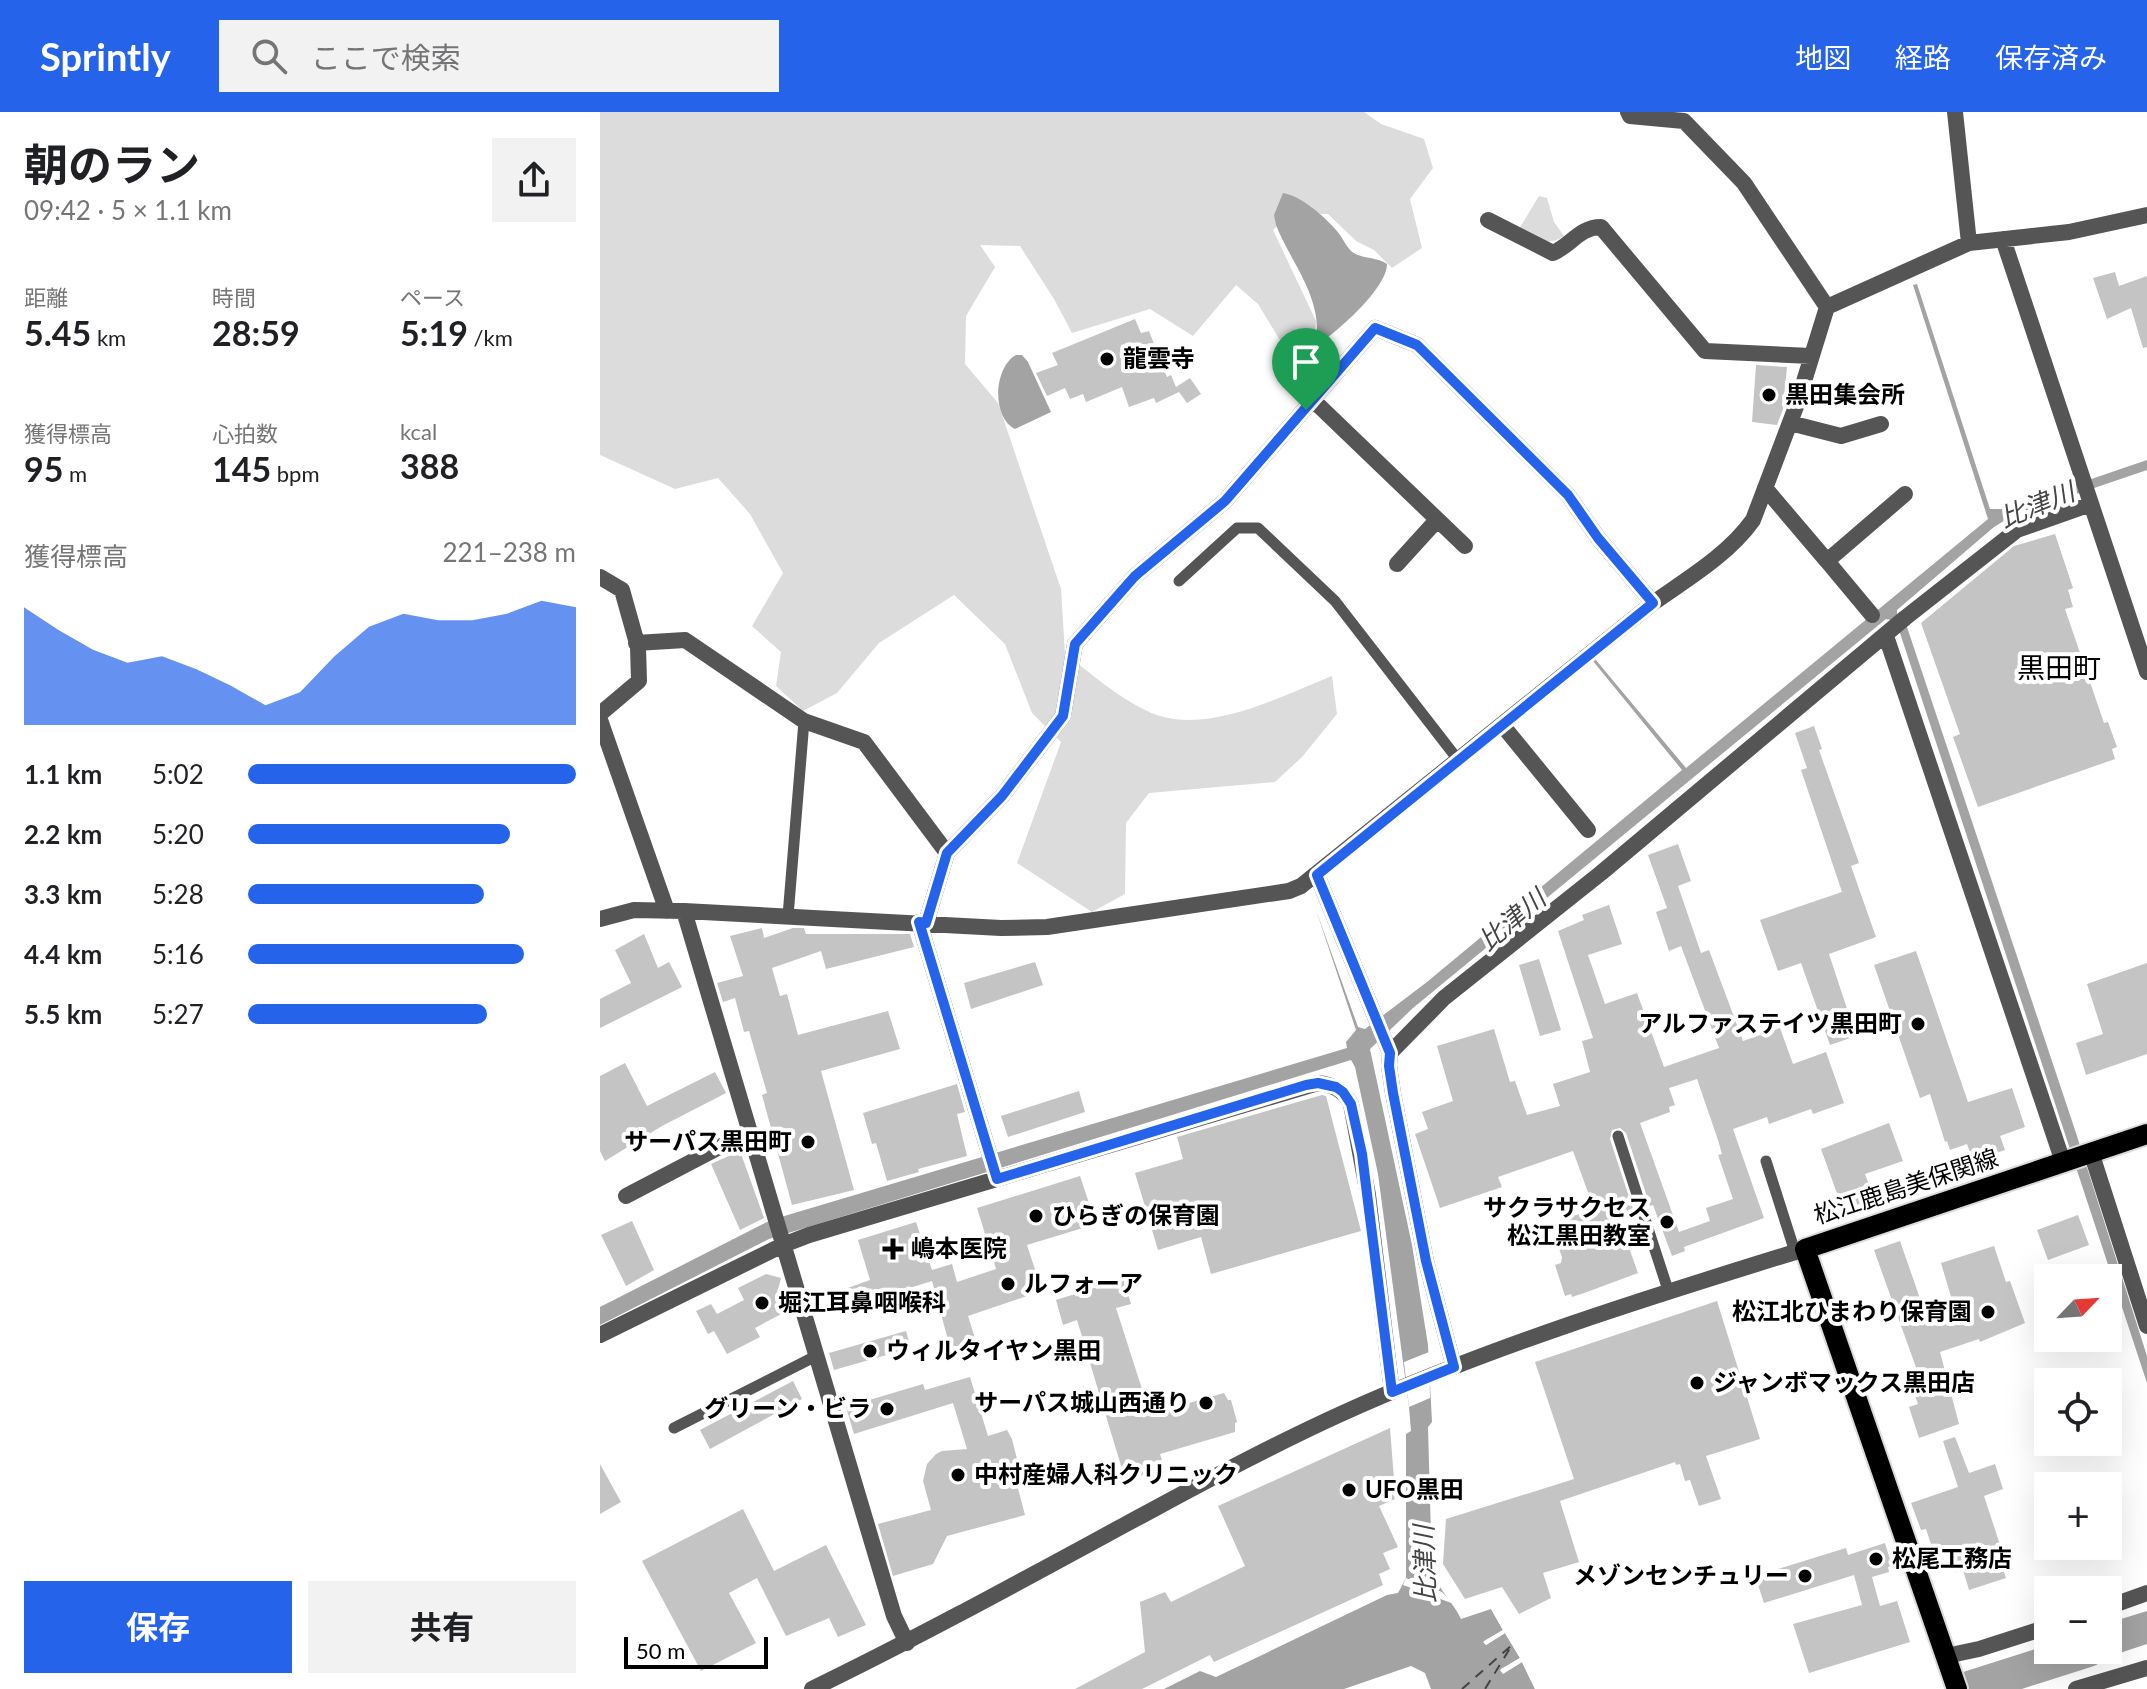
<!DOCTYPE html>
<html lang="ja">
<head>
<meta charset="utf-8">
<style>
  body { margin:0; font-family:Lato,"Noto Sans JP",sans-serif; background:#f2f2f2; color:#202124; height:100vh; display:flex; flex-direction:column; font-size:30px; white-space:nowrap }
  * { box-sizing:border-box; margin:0 }
  p { font-size:26px; color:#757577 }
  .icon { flex:none; width:44px; height:44px; fill:none; stroke:currentColor; stroke-width:2; stroke-linecap:round; stroke-linejoin:round }
  .map { position:relative; flex:1; overflow:hidden }
  .sheet { display:flex; flex-direction:column; background:#fff; width:600px }
  .sheet>* { flex:none }
  .needle { width:52px; rotate:65deg }
  .buttons { position:absolute; left:1434px; top:1152px; display:grid; gap:16px }
  .buttons a { display:grid; place-items:center; width:88px; height:88px; border-radius:0px; background:#fff; box-shadow:0 8px 32px #0002; font-size:40px }
  .scale { position:absolute; left:24px; bottom:20px; width:144px; box-sizing:border-box; padding-left:8px; border:4px solid #000; border-top:0; font-size:22px; line-height:28px; white-space:nowrap; color:#000; -webkit-text-stroke:6px #fff; paint-order:stroke }
  .pin { position:absolute; display:grid; place-items:center; width:68px; height:68px; color:#fff; margin:-82px -34px; border-radius:50% 50% 50% 0; rotate:-45deg; box-shadow:0 0 8px #0007 }
  .pin .icon { rotate:45deg }
  .round { display:grid; place-items:center; flex:none; width:84px; height:84px; border-radius:0px; background:#f2f2f2 }
  .head { display:flex; align-items:center; justify-content:space-between; height:136px; padding:0 24px }
  h1 { font-size:44px; font-weight:700; line-height:60px }
  .figures { display:grid; grid-template-columns:repeat(3,1fr); gap:12px; height:136px; padding:8px 24px }
  .figures div { display:grid; align-content:center }
  .figures b { font-size:34px; font-weight:700 }
  .figures small { font-size:22px; font-weight:400 }
  .figures p { font-size:22px }
  .chart { height:224px; padding:16px 24px }
  .chart p { display:flex; justify-content:space-between }
  .chart svg { width:100%; height:144px; margin-top:8px; fill:#2563eb; opacity:.7 }
  .action { display:flex; gap:16px; margin-top:auto; padding:16px 24px }
  .action a { flex:1; height:92px; border-radius:0px; background:#2563eb; color:#fff; font-size:32px; font-weight:700; line-height:92px; text-align:center }
  .action a+a { background:#f2f2f2; color:#202124 }
  ul { padding:0 24px; list-style:none; font-size:26px }
  li { display:grid; grid-template-columns:128px 96px 1fr; align-items:center; height:60px }
  li i { height:20px; border-radius:10px; background:#2563eb }
  header { display:flex; align-items:center; gap:48px; box-sizing:border-box; height:112px; padding:0 40px; background:#2563eb; color:#fff }
  header strong { font-size:38px }
  nav { display:flex; gap:44px; margin-inline-start:auto; font-size:28px }
  .search { width:560px; height:72px; background:#f2f2f2; display:flex; align-items:center; gap:20px; box-sizing:border-box; padding:0 28px; border-radius:0px; color:#757577; font-size:30px }
  main { display:flex; flex:1; min-height:0 }
  .map>svg:first-child { display:block }
</style>
</head>
<body>
<header>
<strong>Sprintly</strong>
<div class="search"><svg class="icon" aria-label="search" viewBox="0 0 24 24"><circle cx="10" cy="10" r="6"/><path d="M15 15l6 6"/></svg>ここで検索</div>
<nav><a>地図</a><a>経路</a><a>保存済み</a></nav>
</header>
<main>
<section class="sheet">
<div class="head"><div><h1>朝のラン</h1><p>09:42 · 5 × 1.1 km</p></div><a class="round"><svg class="icon" aria-label="share" viewBox="0 0 24 24"><path d="M12 15V3M7 8l5-5 5 5M5 13v7h14v-7"/></svg></a></div>
<div class="figures">
<div><p>距離</p><b>5.45<small> km</small></b></div>
<div><p>時間</p><b>28:59</b></div>
<div><p>ペース</p><b>5:19<small> /km</small></b></div>
</div>
<div class="figures">
<div><p>獲得標高</p><b>95<small> m</small></b></div>
<div><p>心拍数</p><b>145<small> bpm</small></b></div>
<div><p>kcal</p><b>388</b></div>
</div>
<div class="chart"><p><span>獲得標高</span>221–238 m</p>
<svg viewBox="0 0 160 44" preserveAspectRatio="none"><path d="M0 44V8L10 15L20 21L30 25L40 23L50 27L60 32L70 38L80 34L90 23L100 14L110 10L120 12L130 12L140 10L150 6L160 8V44z"/></svg>
</div>
<ul>
<li><b>1.1 km</b>5:02<i style="width:100%"></i></li>
<li><b>2.2 km</b>5:20<i style="width:80%"></i></li>
<li><b>3.3 km</b>5:28<i style="width:72%"></i></li>
<li><b>4.4 km</b>5:16<i style="width:84%"></i></li>
<li><b>5.5 km</b>5:27<i style="width:73%"></i></li>
</ul>
<div class="action"><a>保存</a><a>共有</a></div>
</section>
<div class="map">
<svg width="1547" height="1577" viewBox="0 0 1547 1577">
  <rect width="100%" height="100%" fill="#fff"/>
  <path fill="#dcdcdc" d="M 0,0 L 764,0 L 781,12 L 824,27 L 833,56 L 810,87 L 822,136 L 792,156 L 774,138 L 756,129 L 728,102 L 692,101 L 673,118 L 716,209 L 712,257 L 689,243 L 658,192 L 636,173 L 593,224 L 550,197 L 472,221 L 454,187 L 420,134 L 380,133 L 395,155 L 366,204 L 365,252 L 398,291 L 461,477 L 465,542 C 491,561 517,585 547,599 C 603,626 679,585 732,564 L 737,602 L 702,645 L 675,670 L 549,681 L 526,711 L 525,782 L 492,800 L 417,751 L 461,630 L 432,601 L 405,532 L 354,483 L 279,531 L 237,581 L 203,599 L 176,574 L 181,540 L 152,514 L 183,461 L 150,402 L 118,366 L 75,377 L 0,343 Z
    M 939,84 L 947,86 L 954,110 L 964,124 C 946,136 935,126 919,117 Z"/>
  <path fill="#a3a3a3" d="M 683,81 C 701,84 724,104 736,118 C 742,124 745,133 751,139 C 762,148 776,144 787,152 C 787,176 739,218 719,232 L 716,228 C 723,186 690,149 676,113 L 674,103 Z
    M 1317,172 L 1390,397 L 1403,397 L 1547,348 L 1547,358 L 1412,404 L 1394,415 L 1297,498 L 1297,503 L 1307,515 L 1476,1021 L 1547,1244 L 1547,1271 L 1300,521 L 1291,508 L 1286,507 L 813,896 L 770,937 L 812,1133 L 828,1233 L 832,1310 L 828,1315 L 832,1460 C 839,1478 853,1490 861,1507 L 891,1497 L 903,1518 L 884,1529 L 886,1533 L 905,1521 L 920,1546 L 901,1557 L 903,1561 L 922,1550 L 935,1577 L 831,1577 L 825,1561 L 811,1554 L 744,1577 L 564,1577 L 600,1559 L 616,1565 L 787,1483 L 798,1481 L 806,1466 L 806,1322 L 811,1319 L 809,1295 L 778,1062 L 755,955 L 751,948 L 169,1127 L 0,1213 L 0,1195 L 171,1108 L 747,936 L 746,930 L 756,918 L 716,798 L 758,915 L 765,917 L 827,870 L 1082,658 L 993,549 L 995,547 L 1086,656 L 1388,407 L 1313,173 Z
    M 416,243 L 422,243 L 428,250 L 451,300 L 415,317 C 391,305 394,255 416,243 Z
    M 1547,1499 L 1547,1532 L 1441,1567 L 1394,1577 L 1374,1577 L 1370,1564 L 1416,1548 L 1448,1532 L 1448,1538 L 1508,1538 L 1508,1511 Z"/>
  <path fill="#fff" d="M 829,1240 L 830,1286 L 809,1295 L 804,1250 Z
    M 806,1466 L 842,1480 L 854,1492 L 803,1473 Z
    M 895,1496 L 935,1564 L 939,1577 L 935,1577 L 922,1550 L 903,1562 L 900,1558 L 920,1546 L 905,1521 L 886,1533 L 883,1530 L 903,1518 L 891,1497 Z"/>
  <g fill="none" stroke-linecap="round" stroke-linejoin="round">
    <path stroke="#a3a3a3" stroke-width="34" d="M 1366,1577 L 1488,1538"/>
    <path stroke="#444" stroke-width="2" stroke-dasharray="10 8" stroke-linecap="butt" d="M 862,1577 L 912,1533 L 885,1577"/>
  </g>
  <path fill="#c4c4c4" fill-rule="evenodd" d="M 1515,160 L 1519,174 L 1547,164 L 1547,235 L 1543,236 L 1531,196 L 1507,207 L 1493,166 Z
    M 535,207 L 541,221 L 549,219 L 567,265 L 571,263 L 576,275 L 590,266 L 601,282 L 587,291 L 579,280 L 556,291 L 554,286 L 529,295 L 522,275 L 486,290 L 483,282 L 470,287 L 465,276 L 447,284 L 436,261 L 458,253 L 452,241 Z
    M 1156,253 L 1187,255 L 1183,297 L 1177,313 L 1152,310 Z
    M 1455,422 L 1473,476 L 1468,478 L 1473,495 L 1465,497 L 1504,611 L 1508,610 L 1517,635 L 1512,637 L 1515,647 L 1378,695 L 1353,625 L 1360,622 L 1321,511 L 1414,434 Z
    M 1214,614 L 1222,637 L 1219,638 L 1259,751 L 1251,754 L 1276,825 L 1229,842 L 1256,924 L 1230,933 L 1201,851 L 1178,859 L 1160,808 L 1242,780 L 1201,658 L 1207,656 L 1195,621 Z
    M 1078,732 L 1091,769 L 1078,774 L 1101,841 L 1109,838 L 1143,929 L 1180,916 L 1193,952 L 1226,940 L 1244,991 L 1213,1002 L 1211,997 L 1169,1012 L 1167,1005 L 1133,1017 L 1164,1106 L 1084,1135 L 1085,1139 L 1072,1144 L 1053,1093 L 1050,1094 L 1026,1021 L 1020,1016 L 1012,1018 L 1010,1027 L 1034,1100 L 1018,1105 L 1038,1161 L 987,1180 L 972,1185 L 971,1182 L 965,1184 L 955,1153 L 961,1151 L 962,1145 L 955,1126 L 960,1124 L 955,1110 L 994,1097 L 973,1039 L 898,1065 L 902,1075 L 840,1096 L 815,1022 L 828,1017 L 822,1000 L 853,989 L 837,934 L 894,917 L 910,970 L 915,969 L 927,1003 L 960,994 L 953,972 L 990,960 L 982,929 L 993,926 L 958,819 L 984,808 L 982,803 L 1009,793 L 1022,832 L 988,843 L 1005,892 L 1037,881 L 1064,955 L 1119,936 L 1081,834 L 1069,839 L 1056,800 L 1067,796 L 1048,743 ZM 1097,967 L 1118,1028 L 1122,1042 L 1118,1043 L 1133,1087 L 1106,1096 L 1110,1109 L 1079,1120 L 1040,1011 L 1070,1000 L 1069,995 L 1075,993 L 1069,976 Z
    M 162,816 L 164,826 L 193,816 L 204,816 L 206,822 L 310,822 L 314,835 L 226,857 L 221,839 L 172,856 L 180,884 L 187,882 L 198,923 L 288,899 L 300,937 L 221,959 L 254,1078 L 192,1093 L 162,983 L 167,981 L 149,919 L 144,920 L 135,886 L 123,890 L 117,871 L 143,864 L 130,824 Z
    M 44,822 L 58,856 L 69,850 L 82,875 L 0,916 L 0,887 L 31,871 L 15,838 Z
    M 1316,839 L 1368,990 L 1412,976 L 1425,1015 L 1400,1024 L 1405,1038 L 1373,1049 L 1367,1032 L 1350,1038 L 1347,1029 L 1345,1030 L 1330,982 L 1320,986 L 1274,853 Z
    M 939,847 L 961,918 L 940,924 L 919,853 Z
    M 435,850 L 443,873 L 371,897 L 364,871 Z
    M 1547,851 L 1547,942 L 1486,963 L 1476,931 L 1503,922 L 1487,872 Z
    M 25,951 L 47,994 L 115,960 L 126,981 L 62,1014 L 5,1049 L 0,1039 L 0,964 Z
    M 357,972 L 365,1000 L 357,1002 L 367,1044 L 318,1057 L 319,1060 L 287,1069 L 276,1031 L 272,1032 L 263,1001 Z
    M 479,979 L 485,1000 L 408,1025 L 401,1004 Z
    M 722,983 L 726,984 L 761,1119 L 611,1162 L 601,1125 L 558,1138 L 535,1061 L 583,1047 L 577,1025 Z
    M 1289,1011 L 1303,1049 L 1265,1062 L 1271,1078 L 1267,1079 L 1270,1088 L 1243,1098 L 1221,1037 Z
    M 140,1039 L 164,1106 L 140,1118 L 111,1052 Z
    M 480,1064 L 496,1112 L 427,1133 L 442,1179 L 368,1204 L 379,1239 L 353,1246 L 332,1169 L 233,1200 L 228,1183 L 270,1168 L 258,1128 L 316,1110 L 332,1158 L 352,1152 L 357,1170 L 396,1157 L 377,1096 Z
    M 1478,1103 L 1489,1133 L 1448,1148 L 1437,1118 Z
    M 32,1109 L 54,1158 L 26,1174 L 1,1123 Z
    M 1300,1129 L 1324,1198 L 1352,1188 L 1341,1151 L 1394,1134 L 1406,1170 L 1410,1169 L 1425,1211 L 1380,1230 L 1379,1227 L 1340,1240 L 1359,1312 L 1319,1326 L 1309,1295 L 1318,1292 L 1308,1264 L 1318,1261 L 1274,1138 Z
    M 166,1162 L 181,1166 L 176,1186 L 183,1201 L 155,1216 L 160,1225 L 127,1242 L 114,1219 L 108,1222 L 96,1199 L 111,1192 L 117,1202 L 144,1188 L 138,1176 Z
    M 523,1167 L 531,1192 L 516,1196 L 550,1302 L 624,1281 L 628,1288 L 631,1288 L 637,1310 L 635,1311 L 635,1320 L 560,1342 L 562,1348 L 554,1352 L 555,1355 L 543,1359 L 544,1363 L 525,1367 L 477,1208 L 463,1213 L 456,1188 Z
    M 1117,1189 L 1160,1327 L 1106,1344 L 1121,1387 L 1099,1394 L 1090,1368 L 1085,1369 L 1080,1352 L 1076,1353 L 1075,1350 L 960,1389 L 979,1450 L 943,1461 L 951,1486 L 919,1502 L 902,1475 L 865,1487 L 843,1452 L 846,1407 L 974,1367 L 935,1250 Z
    M 306,1219 L 311,1236 L 234,1258 L 229,1241 Z
    M 370,1265 L 388,1324 L 407,1318 L 412,1327 L 422,1367 L 416,1369 L 425,1403 L 347,1424 L 333,1452 L 293,1464 L 278,1412 L 331,1398 L 323,1369 L 327,1352 L 336,1342 L 342,1339 L 367,1337 L 353,1291 L 254,1322 L 246,1295 L 323,1272 L 325,1278 Z
    M 193,1269 L 202,1287 L 110,1337 L 100,1318 Z
    M 790,1316 L 794,1367 L 786,1367 L 795,1387 L 779,1394 L 798,1435 L 783,1441 L 790,1457 L 779,1462 L 783,1473 L 614,1550 L 610,1543 L 542,1577 L 475,1577 L 545,1540 L 540,1490 L 565,1480 L 571,1490 L 645,1454 L 618,1394 Z
    M 1355,1325 L 1369,1361 L 1395,1352 L 1403,1377 L 1384,1384 L 1403,1442 L 1399,1444 L 1406,1466 L 1369,1478 L 1363,1458 L 1354,1460 L 1346,1437 L 1334,1441 L 1326,1417 L 1321,1418 L 1311,1391 L 1358,1375 L 1343,1329 Z
    M 0,1352 L 21,1390 L 0,1402 Z
    M 143,1397 L 174,1459 L 226,1433 L 266,1513 L 238,1525 L 229,1506 L 186,1524 L 157,1466 L 129,1481 L 156,1531 L 101,1559 L 42,1449 Z
    M 1285,1431 L 1292,1454 L 1288,1455 L 1289,1460 L 1272,1465 L 1280,1494 L 1297,1489 L 1310,1530 L 1209,1561 L 1193,1512 L 1262,1493 L 1254,1463 L 1164,1491 L 1155,1464 L 1246,1436 L 1248,1443 Z"/>
  <g fill="none" stroke-linecap="round" stroke-linejoin="round">
    <g stroke="#dbdbdb" stroke-width="24">
      <path id="primary" d="M 1357,1577 L 1205,1137 L 1547,1022"/>
    </g>
    <path stroke="#555" stroke-width="11" d="M 579,469 L 637,416 L 658,416 L 735,489 L 859,649
      M 188,804 L 204,609
      M 1018,1024 L 1069,1181
      M 1166,1049 L 1195,1140
      M 74,1316 L 216,1244"/>
    <path stroke="#555" stroke-width="16" d="M 1028,0 L 1030,4 L 1084,9 L 1144,71 L 1227,195
      M 1355,0 L 1369,131
      M 888,108 L 953,141 C 971,133 980,115 1001,115 L 1105,239 L 1211,244
      M 1403,127 L 1547,560
      M 714,289 L 865,434
      M 1190,311 L 1241,324 L 1281,312
      M 1165,376 L 1227,449 L 1305,382
      M 1227,449 L 1272,503
      M 797,452 L 837,408
      M 0,465 L 22,478 L 38,535 L 39,569 L 0,602
      M 1286,524 L 1463,1050
      M 36,531 L 85,528 L 204,609 L 264,630 L 347,741 L 326,811
      M 0,608 L 67,799
      M 903,614 L 988,718
      M 347,741 L 402,684 L 463,604 L 475,532 L 535,464 L 625,389 L 775,216 L 817,233 L 968,383 L 998,426 L 1053,491
      M 717,763 L 790,941 L 789,954 L 793,981 L 826,1149 L 854,1255
      M 84,799 L 294,1504 L 307,1531
      M 0,807 L 34,798 L 84,799 L 401,816 L 447,815 L 689,779 L 701,774 L 1053,491 C 1087,467 1128,443 1153,408 L 1197,292 L 1227,195 L 1369,131 L 1469,120 L 1547,103
      M 319,810 L 397,1067
      M 790,941 L 844,886 L 1001,761 L 1305,506 L 1417,418 L 1491,392
      M 1491,1040 L 1547,1214
      M 26,1084 L 150,1019
      M 0,1223 L 183,1133 L 209,1123 L 718,971 C 734,973 743,978 751,992 L 768,1083 L 792,1280
      M 1508,1495 L 1547,1481
      M 1346,1544 L 1379,1537 L 1448,1515
      M 1476,1577 L 1547,1556"/>
    <path stroke="#555" stroke-width="16" d="M 212,1577 C 319,1525 423,1468 528,1411 C 599,1373 670,1334 743,1301 C 892,1234 1049,1185 1205,1137"/>
    <use href="#primary" stroke="#000" stroke-width="20"/>
  </g>
  <g fill="none" stroke-linecap="round" stroke-linejoin="round">
    <g stroke="#fff" stroke-width="16">
      <path id="route" d="M 775,216 L 817,233 L 968,383 L 998,426 L 1053,491 L 717,763 L 790,941 L 789,954 L 793,981 L 826,1149 L 854,1255 L 792,1280 L 762,1042 L 751,992 L 743,980 L 736,975 L 718,971 L 706,973 L 397,1067 L 319,810 L 326,811 L 347,741 L 402,684 L 463,604 L 475,532 L 535,464 L 625,389 Z"/>
    </g>
    <use href="#route" stroke="#2563eb" stroke-width="10"/>
  </g>
  <g fill="#000" stroke="#fff" stroke-width="3">
    <circle cx="507" cy="247" r="8"/>
    <circle cx="1169" cy="283" r="8"/>
    <circle cx="1318" cy="912" r="8"/>
    <circle cx="208" cy="1030" r="8"/>
    <circle cx="436" cy="1104" r="8"/>
    <circle cx="1067" cy="1110" r="8"/>
    <path d="M289 1125h8v8h8v8h-8v8h-8v-8h-8v-8h8z"/>
    <circle cx="408" cy="1172" r="8"/>
    <circle cx="162" cy="1191" r="8"/>
    <circle cx="1388" cy="1200" r="8"/>
    <circle cx="270" cy="1239" r="8"/>
    <circle cx="1097" cy="1271" r="8"/>
    <circle cx="606" cy="1291" r="8"/>
    <circle cx="287" cy="1297" r="8"/>
    <circle cx="358" cy="1363" r="8"/>
    <circle cx="749" cy="1378" r="8"/>
    <circle cx="1276" cy="1447" r="8"/>
    <circle cx="1205" cy="1464" r="8"/>
  </g>
  <g text-anchor="middle" stroke-width="8" stroke-linejoin="round" paint-order="stroke">
    <g font-size="24" font-weight="bold" fill="#000" stroke="#fff" text-anchor="start">
      <text x="523" y="255">龍雲寺</text>
      <text x="1185" y="291">黒田集会所</text>
      <text x="1302" y="920" text-anchor="end">アルファステイツ黒田町</text>
      <text x="192" y="1038" text-anchor="end">サーパス黒田町</text>
      <text x="1051" y="1104" text-anchor="end">サクラサクセス<tspan x="1051" dy="28">松江黒田教室</tspan></text>
      <text x="452" y="1112">ひらぎの保育園</text>
      <text x="311" y="1145">嶋本医院</text>
      <text x="424" y="1180">ルフォーア</text>
      <text x="178" y="1199">堀江耳鼻咽喉科</text>
      <text x="1372" y="1208" text-anchor="end">松江北ひまわり保育園</text>
      <text x="286" y="1247">ウィルタイヤン黒田</text>
      <text x="1113" y="1279">ジャンボマックス黒田店</text>
      <text x="590" y="1299" text-anchor="end">サーパス城山西通り</text>
      <text x="271" y="1305" text-anchor="end">グリーン・ビラ</text>
      <text x="374" y="1371">中村産婦人科クリニック</text>
      <text x="765" y="1386">UFO黒田</text>
      <text x="1292" y="1455">松尾工務店</text>
      <text x="1189" y="1472" text-anchor="end">メゾンセンチュリー</text>
    </g>
    <g font-size="24" fill="#000" stroke="#fff">
      <text transform="translate(1306 1075) rotate(-18)" y="8">松江鹿島美保関線</text>
    </g>
    <g font-size="26" font-style="italic" fill="#444" stroke="#fff">
      <text transform="translate(1437 393) rotate(-22)" y="9">比津川</text>
      <text transform="translate(912 808) rotate(-40)" y="9">比津川</text>
      <text transform="translate(825 1452) rotate(-92)" y="9">比津川</text>
    </g>
    <g font-size="28" fill="#000" stroke="#fff">
      <text x="1459" y="566">黒田町</text>
    </g>
  </g>
</svg>
<div class="buttons">
<a><svg class="needle" viewBox="-14 -14 28 28"><path d="M0-13l5 13h-10z" fill="#e53935"/><path d="M0 13l5-13h-10z" fill="#757577"/></svg></a>
<a><svg class="icon" aria-label="locate" viewBox="0 0 24 24"><circle cx="12" cy="12" r="6"/><path d="M12 2v4M12 18v4M2 12h4M18 12h4"/></svg></a>
<a>+</a>
<a>−</a>
</div>
<div class="scale">50 m</div>
<div class="pin" style="left:706px;top:298px;background:#1e9e55"><svg class="icon" aria-label="arrive" viewBox="0 0 24 24"><path d="M6 21V4h12l-3 4 3 4H6"/></svg></div>
</div>
</main>
</body>
</html>
